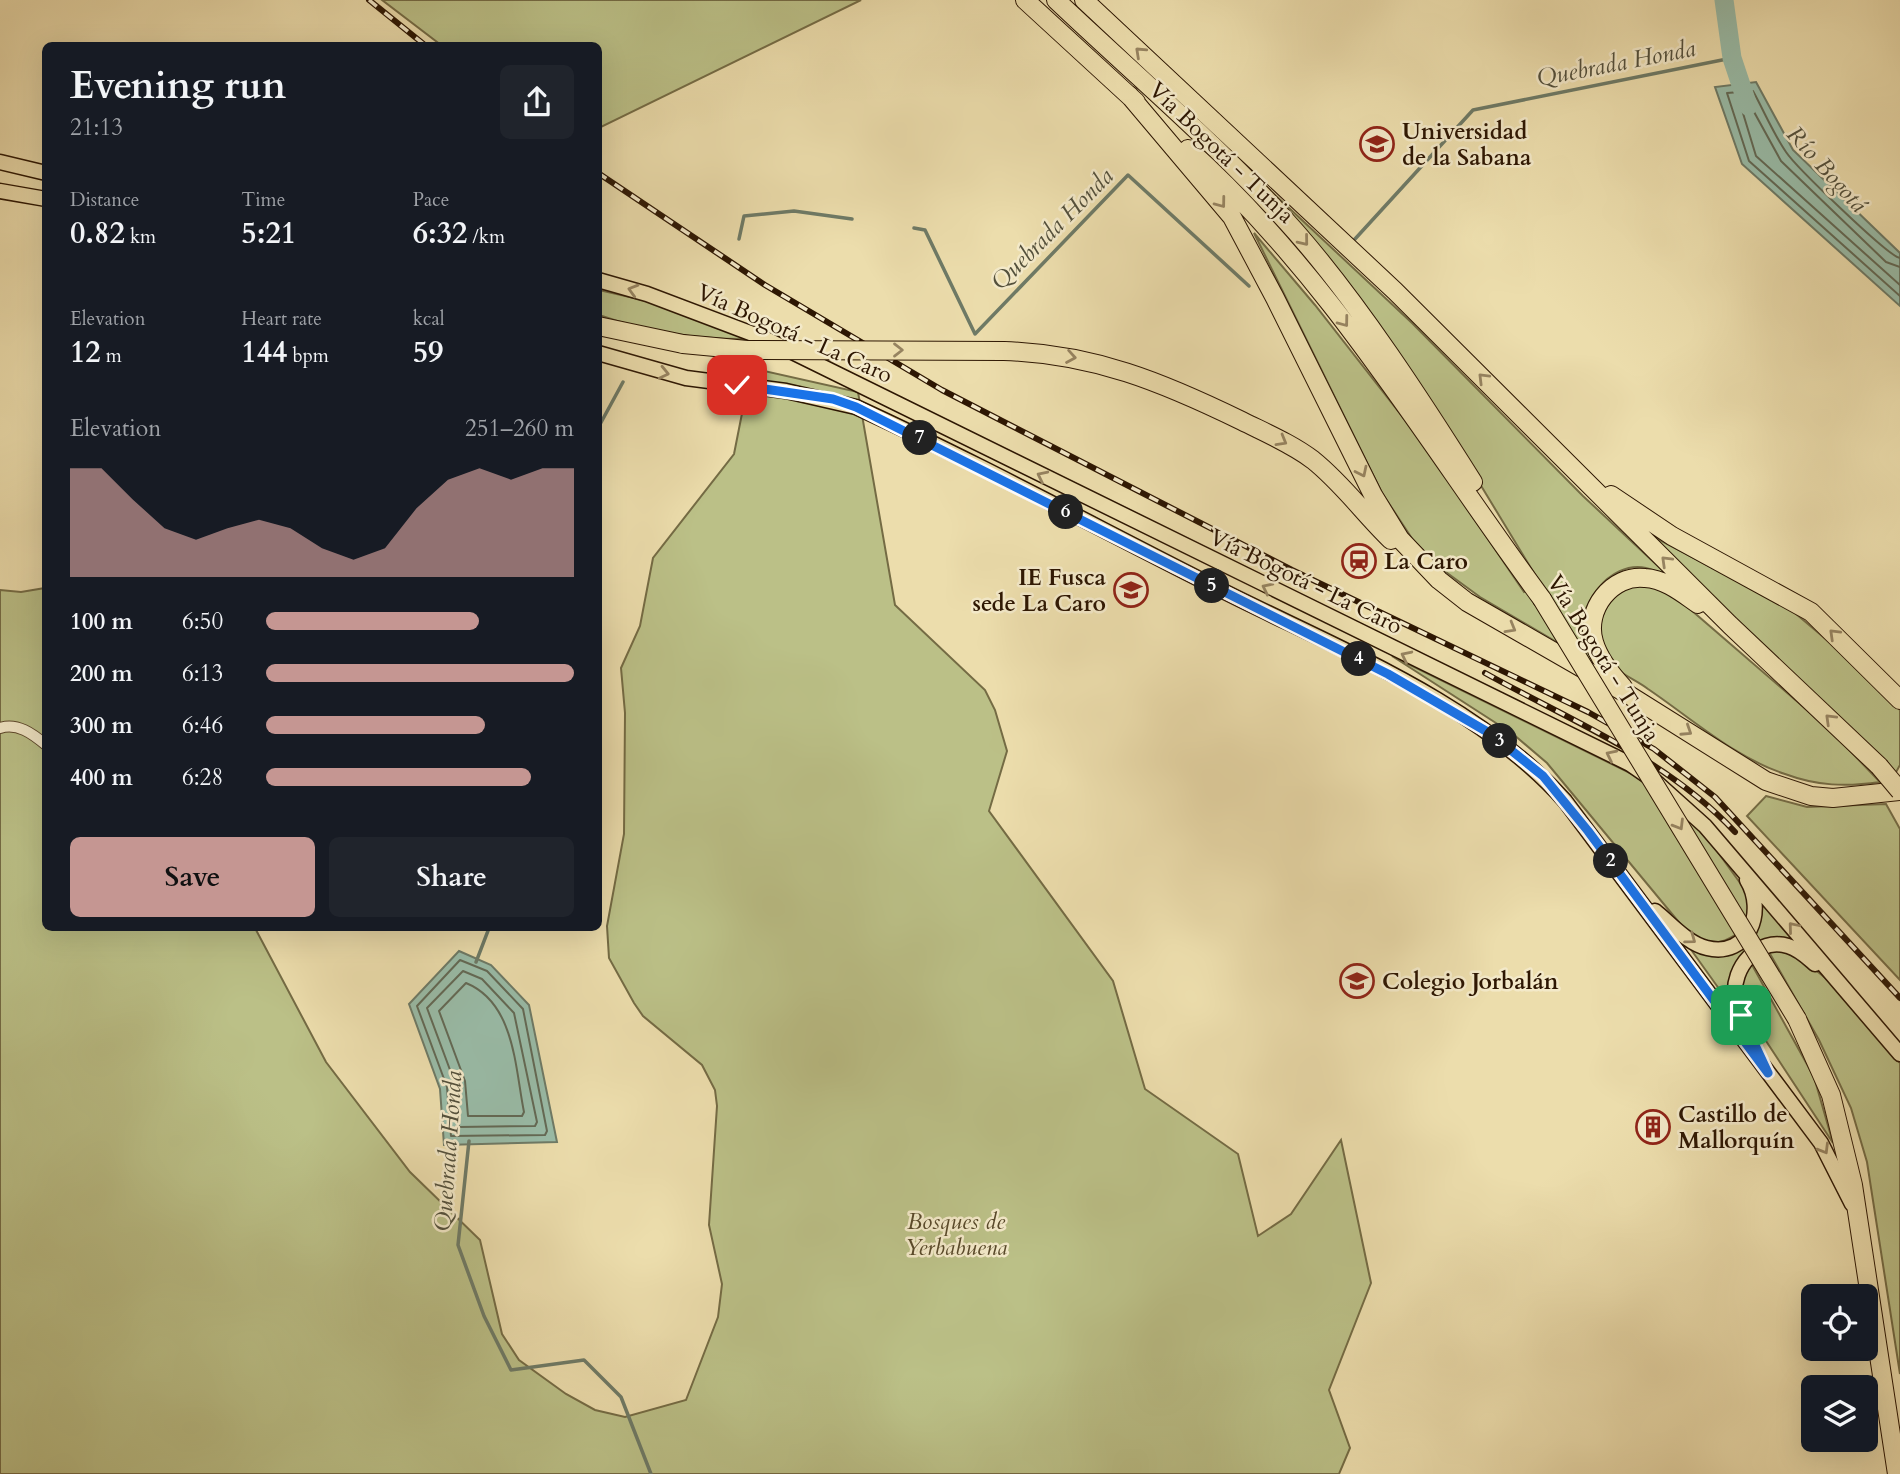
<!DOCTYPE html>
<html lang="en">
<head>
<meta charset="utf-8">
<style>
  body { margin:0; font-family:Cardo,serif; background:#20242c; color:#f1f3f6; height:100vh; display:flex; flex-direction:column; font-size:26px; white-space:nowrap }
  * { box-sizing:border-box; margin:0 }
  p { font-size:23px; color:#9ea1a6 }
  .icon { flex:none; width:38px; height:38px; fill:none; stroke:currentColor; stroke-width:2; stroke-linecap:round; stroke-linejoin:round }
  .map { position:relative; flex:1; overflow:hidden }
  .drawer { position:absolute; left:42px; top:42px; width:560px; height:889px; display:flex; flex-direction:column; background:#171b24; border-radius:10px; box-shadow:0 7px 28px #0002 }
  .drawer>* { flex:none }
  .controls { position:absolute; left:1801px; top:1284px; display:grid; gap:14px }
  .controls a { display:grid; place-items:center; width:77px; height:77px; border-radius:10px; background:#171b24; box-shadow:0 7px 28px #0002; font-size:35px }
  .pin { position:absolute; display:grid; place-items:center; width:60px; height:60px; color:#fff; margin:-30px; border-radius:14px; box-shadow:0 4px 10px #0006 }
  .km { position:absolute; width:35px; height:35px; margin:-18px; border-radius:50%; background:#222; color:#fff; font-size:19px; line-height:35px; text-align:center }
  .round { display:grid; place-items:center; flex:none; width:74px; height:74px; border-radius:10px; background:#20242c }
  .head { display:flex; align-items:center; justify-content:space-between; height:119px; padding:0 28px }
  h1 { font-size:38px; font-weight:700; line-height:52px }
  .stats { display:grid; grid-template-columns:repeat(3,1fr); gap:10px; height:119px; padding:7px 28px }
  .stats div { display:grid; align-content:center }
  .stats b { font-size:30px; font-weight:700 }
  .stats small { font-size:19px; font-weight:400 }
  .stats p { font-size:19px }
  .chart { height:196px; padding:14px 28px }
  .chart p { display:flex; justify-content:space-between }
  .chart svg { width:100%; height:126px; margin-top:7px; fill:#c59692; opacity:.7 }
  .cta { display:flex; gap:14px; margin-top:auto; padding:14px 28px }
  .cta a { flex:1; height:80px; border-radius:10px; background:#c59692; color:#111; font-size:28px; font-weight:700; line-height:80px; text-align:center }
  .cta a+a { background:#20242c; color:#f1f3f6 }
  ul { padding:0 28px; list-style:none; font-size:23px }
  li { display:grid; grid-template-columns:112px 84px 1fr; align-items:center; height:52px }
  li i { height:18px; border-radius:9px; background:#c59692 }
  .map>svg:first-child { display:block }
</style>
</head>
<body>
<div class="map">
<svg width="1900" height="1474" viewBox="0 0 1900 1474">
  <rect width="100%" height="100%" fill="#ecddac"/>
  <filter id="stains"><feTurbulence type="fractalNoise" baseFrequency=".00286" numOctaves="4"/><feColorMatrix values="0 0 0 0 .2 0 0 0 0 .09 0 0 0 0 .02 0 0 0 .5 -.17"/></filter>
  <radialGradient id="worn" r=".72"><stop offset=".6" stop-color="#630" stop-opacity="0"/><stop offset="1" stop-color="#630" stop-opacity=".3"/></radialGradient>
  <path fill="#bbc087" stroke="#746b44" stroke-width="2" d="M 382,0 L 861,0 L 599,128 L 598,46 L 441,45 Z
    M 1225,148 L 1412,323 L 1583,496 L 1675,582 C 1666,578 1656,570 1646,568 C 1609,560 1576,607 1582,640 C 1584,650 1594,659 1599,667 L 1480,597 L 1439,567 L 1413,540 L 1382,493 L 1254,233 L 1315,305 L 1423,443 L 1524,592 L 1540,583 L 1460,451 Z
    M 599,290 L 656,303 L 752,339 C 698,340 650,333 599,315 Z
    M 751,368 L 858,392 L 895,605 L 985,690 L 995,710 L 1007,751 L 989,811 L 1113,981 L 1145,1089 L 1238,1154 L 1258,1236 L 1291,1214 L 1341,1140 L 1371,1283 L 1329,1390 L 1350,1448 L 1339,1474 L 0,1474 L 0,590 L 21,592 L 45,588 L 46,928 L 255,928 L 326,1062 L 410,1172 L 480,1240 L 502,1334 L 519,1360 L 566,1394 L 595,1410 L 625,1417 L 686,1400 L 718,1317 L 722,1284 L 709,1225 L 717,1106 L 715,1090 L 702,1065 L 643,1016 L 634,1003 L 609,958 L 607,926 L 624,834 L 625,713 L 621,668 L 640,626 L 653,558 L 734,454 Z
    M 1637,528 L 1789,608 L 1847,657 L 1900,710 L 1900,765 L 1895,774 Z
    M 1637,584 L 1669,591 L 1829,729 L 1880,782 C 1846,787 1817,786 1785,774 C 1735,758 1691,718 1648,689 C 1638,681 1620,674 1613,665 C 1588,634 1601,596 1637,584 Z
    M 1392,656 L 1632,774 L 1672,802 L 1709,840 L 1743,887 L 1750,899 L 1747,926 C 1720,949 1708,947 1682,926 L 1547,763 L 1513,734 Z
    M 1766,796 L 1807,807 L 1886,804 L 1900,829 L 1900,980 L 1747,816 Z
    M 1762,899 L 1799,941 C 1756,931 1720,964 1732,1007 L 1687,944 C 1722,974 1766,943 1762,899 Z
    M 1781,951 C 1827,965 1869,1026 1900,1063 L 1900,1374 L 1867,1162 L 1851,1108 L 1819,1040 L 1769,952 Z
    M 1751,963 L 1814,1077 L 1833,1143 L 1747,1012 C 1740,992 1738,981 1751,963 Z"/>
  <path fill="#99bca8" stroke="#6e7a66" stroke-width="2" d="M 1756,82 L 1793,150 L 1900,253 L 1900,306 L 1742,164 L 1715,87 Z
    M 459,951 L 491,965 L 529,1005 L 557,1142 L 444,1145 L 440,1089 L 409,1004 Z"/>
  <g fill="none" stroke-linecap="round" stroke-linejoin="round">
    <path stroke="#636955" stroke-width="2" d="M 1900,258 C 1889,257 1796,167 1786,152 C 1773,133 1764,111 1753,91 L 1727,93 L 1749,161 L 1900,296
      M 1900,267 L 1886,262 L 1781,161 L 1748,101 L 1739,100 L 1756,156 L 1900,285
      M 460,960 L 487,971 L 523,1009 L 547,1131 L 545,1135 L 451,1136 L 447,1087 L 417,1006 Z
      M 463,971 L 482,979 L 514,1013 L 537,1122 L 535,1126 L 459,1127 L 456,1086 L 427,1008 Z
      M 466,983 C 515,1003 515,1068 524,1112 L 522,1116 L 468,1116 L 465,1081 L 439,1011 Z"/>
    <path stroke="#6e7a66" stroke-width="3.5" d="M 914,228 L 925,230 L 975,334 L 1128,175 L 1249,286
      M 739,239 L 744,216 L 794,211 L 852,219
      M 1355,239 L 1473,110 L 1732,58
      M 598,428 L 623,382
      M 476,962 L 489,928
      M 469,1141 L 458,1245 L 484,1316 L 511,1370 L 584,1360 L 621,1397 L 651,1474"/>
    <path stroke="#99bca8" stroke-width="19" d="M 1724,0 L 1732,58 L 1748,106"/>
    <g stroke="#5d482c" stroke-width="12">
      <path id="street" d="M 0,728 C 17,722 33,734 46,745"/>
    </g>
    <g stroke="#2d1602" stroke-width="17">
      <path id="primary" d="M 0,162 L 46,173
        M 0,191 L 46,199
        M 598,280 L 647,294 L 766,339 L 1630,764 L 1656,782 L 1705,826 L 1900,1054
        M 598,353 L 686,378 L 786,391 L 856,407 C 978,463 1096,527 1215,587 C 1333,647 1476,701 1565,801 L 1821,1143 L 1852,1204
        M 1655,911 C 1670,923 1688,944 1707,948 C 1749,958 1766,911 1747,880
        M 1753,1042 C 1747,1028 1737,1012 1735,997 C 1732,967 1758,937 1788,946 C 1799,949 1807,957 1815,964"/>
    </g>
    <g stroke="#2d1602" stroke-width="20">
      <path id="highway" d="M 1025,0 L 1136,102
        M 1056,0 C 1136,76 1223,149 1296,232 C 1359,304 1422,401 1473,482
        M 1084,0 L 1395,291 L 1730,625 L 1879,766
        M 1129,95 L 1232,217 L 1275,298 L 1373,495 L 1400,539 L 1439,580 L 1467,602 L 1629,695 L 1766,781 L 1811,796 L 1833,798 L 1900,791
        M 1188,149 C 1331,277 1429,446 1542,599
        M 598,326 L 683,344
        M 1004,351 C 1094,354 1162,382 1242,421 C 1266,433 1292,444 1313,460 C 1343,484 1364,514 1391,540
        M 1611,495 L 1672,536 L 1811,612 L 1900,700
        M 1623,687 C 1611,674 1599,659 1594,642 C 1584,610 1612,574 1645,578 C 1665,579 1682,593 1698,604
        M 1797,1019 L 1831,1095 L 1853,1185 L 1897,1474"/>
    </g>
    <use href="#street" stroke="#f3e9c9" stroke-width="10"/>
    <use href="#primary" stroke="#ecddac" stroke-width="14"/>
    <use href="#highway" stroke="#ecddac" stroke-width="18"/>
    <g stroke="#2d1602" stroke-width="6">
      <path id="rail" d="M 369,0 L 426,46
        M 598,173 L 765,285 L 942,390 L 1292,570 L 1588,712 L 1654,749 L 1715,797 L 1900,998
        M 1485,673 C 1571,721 1667,759 1735,832"/>
    </g>
    <use href="#rail" stroke="#f3e9c9" stroke-width="3.5" stroke-dasharray="10" stroke-linecap="butt"/>
    <g stroke="#2d1602" stroke-width="20" stroke-linecap="butt">
      <path id="highway-bridge" d="M 683,344 L 747,350 L 1004,351
        M 1542,599 L 1797,1019
        M 1879,766 L 1900,791"/>
    </g>
    <use href="#highway-bridge" stroke="#ecddac" stroke-width="18"/>
  </g>
  <defs><path id="oneway-chevron" d="M-2-3.5L2.5 0L-2 3.5" fill="none" stroke-width="1.6" stroke-linecap="round" stroke-linejoin="round" transform="scale(1.75)"/></defs>
  <g stroke="#968360">
    <use href="#oneway-chevron" transform="translate(1140 52) rotate(-137)"/>
    <use href="#oneway-chevron" transform="translate(1221 203) rotate(53)"/>
    <use href="#oneway-chevron" transform="translate(1304 241) rotate(51)"/>
    <use href="#oneway-chevron" transform="translate(633 290) rotate(-164)"/>
    <use href="#oneway-chevron" transform="translate(1344 322) rotate(53)"/>
    <use href="#oneway-chevron" transform="translate(898 350)"/>
    <use href="#oneway-chevron" transform="translate(1071 357) rotate(10)"/>
    <use href="#oneway-chevron" transform="translate(664 373) rotate(13)"/>
    <use href="#oneway-chevron" transform="translate(1483 378) rotate(-135)"/>
    <use href="#oneway-chevron" transform="translate(1282 441) rotate(30)"/>
    <use href="#oneway-chevron" transform="translate(1362 472) rotate(64)"/>
    <use href="#oneway-chevron" transform="translate(1042 476) rotate(-154)"/>
    <use href="#oneway-chevron" transform="translate(1666 561) rotate(-136)"/>
    <use href="#oneway-chevron" transform="translate(1267 588) rotate(-154)"/>
    <use href="#oneway-chevron" transform="translate(1511 628) rotate(30)"/>
    <use href="#oneway-chevron" transform="translate(1834 634) rotate(-136)"/>
    <use href="#oneway-chevron" transform="translate(1406 656) rotate(-154)"/>
    <use href="#oneway-chevron" transform="translate(1830 719) rotate(-136)"/>
    <use href="#oneway-chevron" transform="translate(1687 731) rotate(33)"/>
    <use href="#oneway-chevron" transform="translate(1611 755) rotate(-154)"/>
    <use href="#oneway-chevron" transform="translate(1679 825) rotate(59)"/>
    <use href="#oneway-chevron" transform="translate(1793 927) rotate(-130)"/>
    <use href="#oneway-chevron" transform="translate(1691 939) rotate(36)"/>
    <use href="#oneway-chevron" transform="translate(1824 1149) rotate(59)"/>
  </g>
  <g fill="none" stroke-linecap="round" stroke-linejoin="round">
    <g stroke="#fff" stroke-width="14">
      <path id="route" d="M 737,385 L 833,399 L 856,407 L 1388,674 L 1491,734 L 1543,776 L 1588,831 L 1768,1073 L 1741,1015"/>
    </g>
    <use href="#route" stroke="#1a73e8" stroke-width="9"/>
  </g>
  <defs>
    <g id="university-ring" transform="scale(1.75)"><circle r="9.5" fill="#f3e9c9" stroke="#8f2418" stroke-width="1.5"/><path d="M0-5L7-2L0 1L-7-2ZM-4 1L0 2.5L4 1V4Q0 6-4 4Z" fill="#8f2418"/></g>
    <g id="station-ring" transform="scale(1.75)"><circle r="9.5" fill="#f3e9c9" stroke="#8f2418" stroke-width="1.5"/><path d="M-3-6H3Q5-6 5-4V2Q5 4 3 4L4.5 6H3L1.5 4h-3L-3 6H-4.5L-3 4Q-5 4-5 2V-4Q-5-6-3-6ZM-3.5-4v3h7v-3ZM-3.5 1v1.5H-2V1ZM2 1v1.5H3.5V1Z" fill="#8f2418"/></g>
    <g id="school-ring" transform="scale(1.75)"><circle r="9.5" fill="#f3e9c9" stroke="#8f2418" stroke-width="1.5"/><path d="M0-5L7-2L0 1L-7-2ZM-4 1L0 2.5L4 1V4Q0 6-4 4Z" fill="#8f2418"/></g>
    <g id="building-ring" transform="scale(1.75)"><circle r="9.5" fill="#f3e9c9" stroke="#8f2418" stroke-width="1.5"/><path d="M-4-6H4V6H1V3H-1V6H-4ZM-2.5-4.3h1.7v1.8h-1.7ZM.8-4.3h1.7v1.8H.8ZM-2.5-1h1.7V.8h-1.7ZM.8-1h1.7V.8H.8Z" fill="#8f2418"/></g>
  </defs>
  <g fill-rule="evenodd">
    <use href="#university-ring" x="1377" y="144"/>
    <use href="#station-ring" x="1359" y="561"/>
    <use href="#school-ring" x="1131" y="590"/>
    <use href="#school-ring" x="1357" y="981"/>
    <use href="#building-ring" x="1653" y="1127"/>
  </g>
  <g text-anchor="middle" stroke-width="5" stroke-linejoin="round" paint-order="stroke">
    <g font-size="23" font-weight="bold" fill="#2d1602" stroke="#f3e9c9" text-anchor="start">
      <text x="1402" y="139">Universidad<tspan x="1402" dy="26">de la Sabana</tspan></text>
      <text x="1384" y="569">La Caro</text>
      <text x="1106" y="585" text-anchor="end">IE Fusca<tspan x="1106" dy="26">sede La Caro</tspan></text>
      <text x="1382" y="989">Colegio Jorbalán</text>
      <text x="1678" y="1122">Castillo de<tspan x="1678" dy="26">Mallorquín</tspan></text>
    </g>
    <g font-size="23" fill="#2d1602" stroke="#f3e9c9">
      <text transform="translate(1222 152) rotate(44)" y="8">Vía Bogotá - Tunja</text>
      <text transform="translate(795 333) rotate(24)" y="8">Vía Bogotá - La Caro</text>
      <text transform="translate(1306 581) rotate(26)" y="8">Vía Bogotá - La Caro</text>
      <text transform="translate(1604 658) rotate(58)" y="8">Vía Bogotá - Tunja</text>
    </g>
    <g font-size="23" font-style="italic" fill="#58492a" stroke="#f3e9c9">
      <text x="956" y="1229">Bosques de<tspan x="956" dy="26">Yerbabuena</tspan></text>
    </g>
    <g font-size="24" font-style="italic" fill="#53503c" stroke="#f3e9c9">
      <text transform="translate(1616 63) rotate(-11)" y="8">Quebrada Honda</text>
      <text transform="translate(1827 169) rotate(48)" y="8">Río Bogotá</text>
      <text transform="translate(1052 229) rotate(-45)" y="8">Quebrada Honda</text>
      <text transform="translate(448 1151) rotate(-86)" y="8">Quebrada Honda</text>
    </g>
  </g>
  <rect width="100%" height="100%" filter="url(#stains)"/>
  <rect width="100%" height="100%" fill="url(#worn)"/>
</svg>
<div class="controls">
<a><svg class="icon" aria-label="locate" viewBox="0 0 24 24"><circle cx="12" cy="12" r="6"/><path d="M12 2v4M12 18v4M2 12h4M18 12h4"/></svg></a>
<a><svg class="icon" aria-label="layers" viewBox="0 0 24 24"><path d="M12 4l9 5-9 5-9-5zM3 14l9 5 9-5"/></svg></a>
</div>
<div class="pin" style="left:1741px;top:1015px;background:#1e9e55"><svg class="icon" aria-label="arrive" viewBox="0 0 24 24"><path d="M6 21V4h12l-3 4 3 4H6"/></svg></div>
<div class="pin" style="left:737px;top:385px;background:#d93025"><svg class="icon" aria-label="check" viewBox="0 0 24 24"><path d="M5 12l5 5 9-10"/></svg></div>
<b class="km" style="left:1611px;top:861px">2</b>
<b class="km" style="left:1500px;top:741px">3</b>
<b class="km" style="left:1359px;top:659px">4</b>
<b class="km" style="left:1212px;top:586px">5</b>
<b class="km" style="left:1066px;top:512px">6</b>
<b class="km" style="left:920px;top:438px">7</b>
<section class="drawer">
<div class="head"><div><h1>Evening run</h1><p>21:13</p></div><a class="round"><svg class="icon" aria-label="share" viewBox="0 0 24 24"><path d="M12 15V3M7 8l5-5 5 5M5 13v7h14v-7"/></svg></a></div>
<div class="stats">
<div><p>Distance</p><b>0.82<small> km</small></b></div>
<div><p>Time</p><b>5:21</b></div>
<div><p>Pace</p><b>6:32<small> /km</small></b></div>
</div>
<div class="stats">
<div><p>Elevation</p><b>12<small> m</small></b></div>
<div><p>Heart rate</p><b>144<small> bpm</small></b></div>
<div><p>kcal</p><b>59</b></div>
</div>
<div class="chart"><p><span>Elevation</span>251–260 m</p>
<svg viewBox="0 0 160 44" preserveAspectRatio="none"><path d="M0 44V6L10 6L20 17L30 27L40 31L50 27L60 24L70 27L80 34L90 38L100 34L110 20L120 10L130 6L140 10L150 6L160 6V44z"/></svg>
</div>
<ul>
<li><b>100 m</b>6:50<i style="width:69%"></i></li>
<li><b>200 m</b>6:13<i style="width:100%"></i></li>
<li><b>300 m</b>6:46<i style="width:71%"></i></li>
<li><b>400 m</b>6:28<i style="width:86%"></i></li>
</ul>
<div class="cta"><a>Save</a><a>Share</a></div>
</section>
</div>
</body>
</html>
